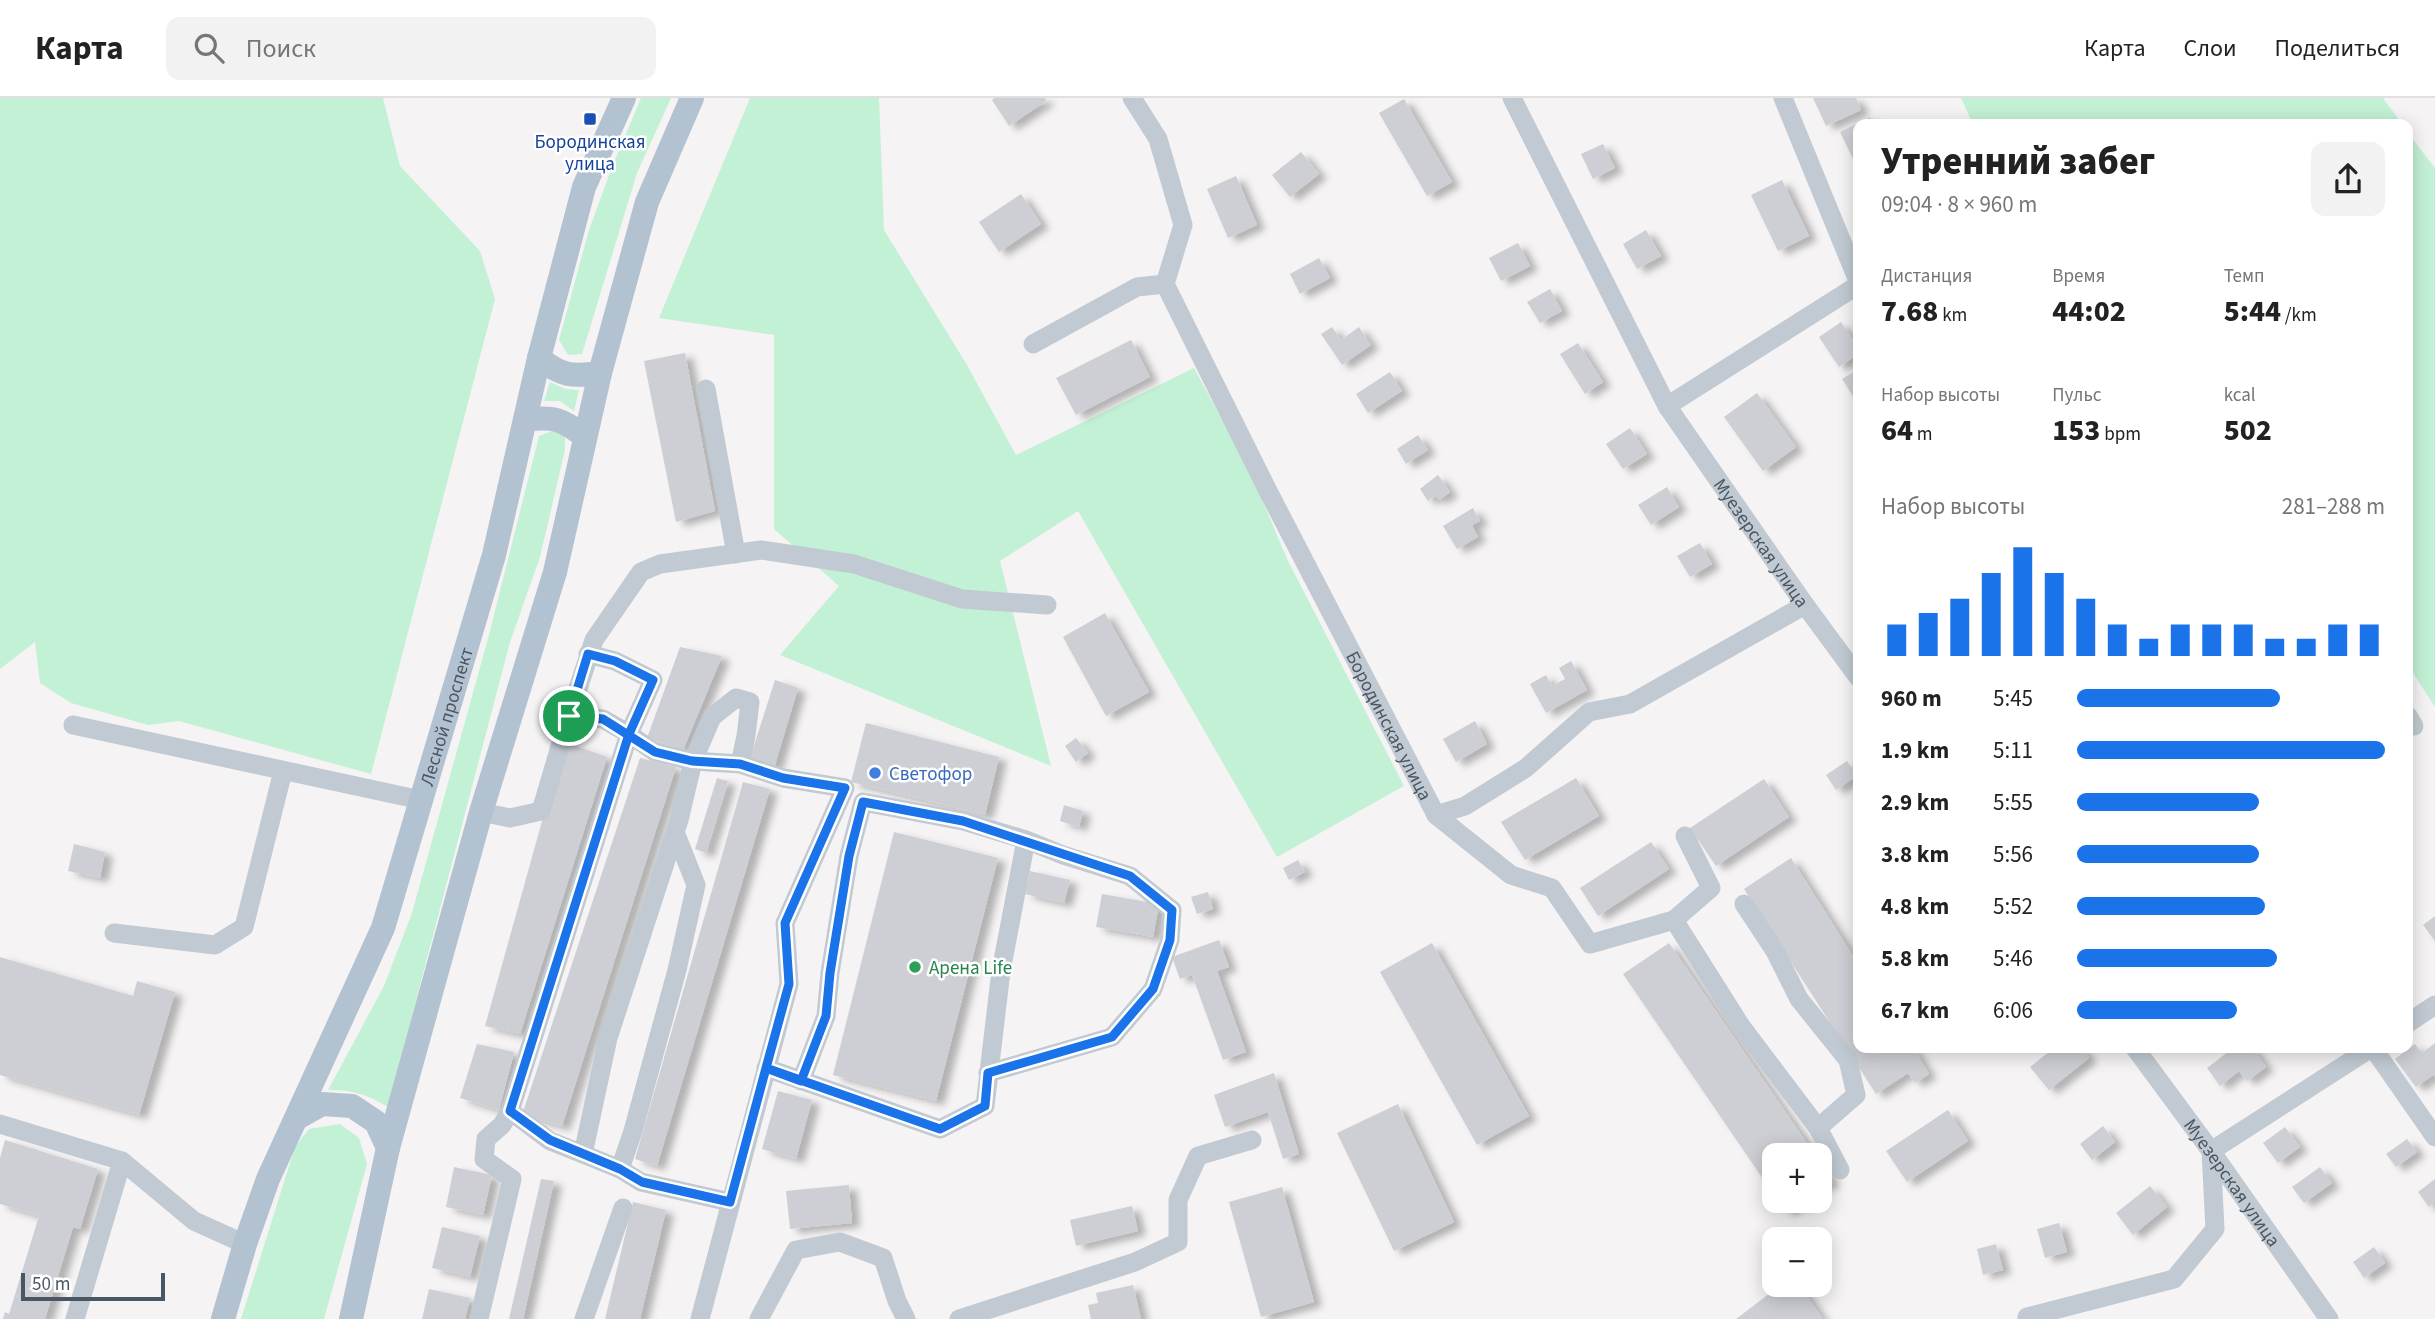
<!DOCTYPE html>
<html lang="ru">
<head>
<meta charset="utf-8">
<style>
  body { margin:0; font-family:"Source Sans 3",sans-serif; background:#f2f2f2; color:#222; height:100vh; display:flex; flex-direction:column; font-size:26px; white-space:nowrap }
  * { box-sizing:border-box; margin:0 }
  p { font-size:23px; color:#767676 }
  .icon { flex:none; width:38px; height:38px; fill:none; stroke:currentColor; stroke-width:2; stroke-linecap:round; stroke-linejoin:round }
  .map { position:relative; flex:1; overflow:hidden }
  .panel { position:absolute; left:1853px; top:21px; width:560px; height:934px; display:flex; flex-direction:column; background:#fff; border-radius:14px; box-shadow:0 4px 18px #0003 }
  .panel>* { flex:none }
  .controls { position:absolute; left:1762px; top:1045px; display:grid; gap:14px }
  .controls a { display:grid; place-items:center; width:70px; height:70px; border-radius:14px; background:#fff; box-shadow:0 4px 18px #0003; font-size:35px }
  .scale { position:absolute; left:21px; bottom:18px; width:144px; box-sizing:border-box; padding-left:7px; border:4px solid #4a5661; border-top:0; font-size:19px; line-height:24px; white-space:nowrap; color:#4a5661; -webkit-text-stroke:5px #fff; paint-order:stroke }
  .pin { position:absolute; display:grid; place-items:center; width:60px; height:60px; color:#fff; margin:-30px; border:4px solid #fff; border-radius:50%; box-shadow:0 2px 7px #0007 }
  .round { display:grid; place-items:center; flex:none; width:74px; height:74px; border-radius:14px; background:#f2f2f2 }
  .overview { display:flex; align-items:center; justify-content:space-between; height:119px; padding:0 28px }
  h1 { font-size:38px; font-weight:800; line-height:52px }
  .metrics { display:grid; grid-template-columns:repeat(3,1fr); gap:10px; height:119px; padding:7px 28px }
  .metrics div { display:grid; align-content:center }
  .metrics b { font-size:30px; font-weight:800 }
  .metrics small { font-size:19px; font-weight:400 }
  .metrics p { font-size:19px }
  .chart { height:196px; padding:14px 28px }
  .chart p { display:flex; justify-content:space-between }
  .chart svg { width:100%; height:126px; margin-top:7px; stroke:#1a73e8; stroke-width:6 }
  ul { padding:0 28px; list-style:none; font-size:23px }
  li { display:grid; grid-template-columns:112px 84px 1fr; align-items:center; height:52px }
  li i { height:18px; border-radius:9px; background:#1a73e8 }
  header { display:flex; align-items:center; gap:42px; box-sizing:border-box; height:98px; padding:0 35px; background:#fff; border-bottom:2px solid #e0e0e0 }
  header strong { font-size:33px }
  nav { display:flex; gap:38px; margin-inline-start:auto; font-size:24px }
  .search { width:490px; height:63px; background:#f2f2f2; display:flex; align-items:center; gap:18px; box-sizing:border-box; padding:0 24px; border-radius:14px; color:#767676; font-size:26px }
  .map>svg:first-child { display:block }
</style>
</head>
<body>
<header>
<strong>Карта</strong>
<div class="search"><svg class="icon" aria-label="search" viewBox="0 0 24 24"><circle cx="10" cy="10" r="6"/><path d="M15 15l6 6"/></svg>Поиск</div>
<nav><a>Карта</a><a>Слои</a><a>Поделиться</a></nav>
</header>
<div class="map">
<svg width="2435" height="1221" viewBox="0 0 2435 1221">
  <defs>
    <filter id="shadow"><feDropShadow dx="8" dy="4.5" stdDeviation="3.5" flood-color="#0004"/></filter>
  </defs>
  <rect width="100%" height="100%" fill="#f5f3f3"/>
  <path fill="#c3f1d5" d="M 0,0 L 383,0 L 400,68 L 480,153 L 495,201 L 371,676 L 179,623 L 148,627 L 71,605 L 40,585 L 35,544 L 0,571 Z
    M 641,0 L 671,0 L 637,75 L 582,256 L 568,257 L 559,242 L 589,132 L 612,69 Z
    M 750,0 L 879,0 L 884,132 L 967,267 L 1016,357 L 1194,270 L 1251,375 L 1287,461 L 1404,688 L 1277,759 L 1078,413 L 1000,463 L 1051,668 L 780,557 L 839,488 L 774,431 L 774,237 L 659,220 Z
    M 1961,0 L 2383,0 L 2402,26 L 1973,26 Z
    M 2408,35 L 2435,70 L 2435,609 L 2408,567 Z
    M 550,284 L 565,291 L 579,292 L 574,313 L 560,303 L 544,303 Z
    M 555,332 L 565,336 L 565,352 L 540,459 L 510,544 L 388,1009 C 366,996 353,992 328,992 L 384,888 L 412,815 L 489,537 L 539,338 Z
    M 340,1026 L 359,1040 L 367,1066 L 324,1221 L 241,1221 L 295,1049 L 309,1031 Z"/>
  <path fill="#cdcfd5" filter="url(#shadow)" d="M 994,0 L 1045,0 L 1046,3 L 1009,28 L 992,2 Z
    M 1813,0 L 1856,0 L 1861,12 L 1826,28 Z
    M 1404,1 L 1452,84 L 1427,98 L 1379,15 Z
    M 1870,19 L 1874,26 L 1858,26 L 1858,71 L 1840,34 Z
    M 1603,46 L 1615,70 L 1593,81 L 1581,56 Z
    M 1301,54 L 1319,76 L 1290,99 L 1272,77 Z
    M 1236,78 L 1257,127 L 1228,140 L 1207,91 Z
    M 1782,82 L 1809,138 L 1778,153 L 1751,97 Z
    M 1021,96 L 1041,126 L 999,154 L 979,124 Z
    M 1646,132 L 1661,158 L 1637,171 L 1623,146 Z
    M 1518,145 L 1530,168 L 1501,183 L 1489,160 Z
    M 1319,160 L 1330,180 L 1300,196 L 1290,176 Z
    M 1550,191 L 1562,213 L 1540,225 L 1527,204 Z
    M 1841,224 L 1858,250 L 1858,256 L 1839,269 L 1819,239 Z
    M 1332,229 L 1341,242 L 1359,229 L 1371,247 L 1342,267 L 1321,236 Z
    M 1131,242 L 1150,279 L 1076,317 L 1056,280 Z
    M 1578,245 L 1603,284 L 1585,296 L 1560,256 Z
    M 685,255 L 715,413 L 676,424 L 644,263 Z
    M 1858,271 L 1858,306 L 1842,281 Z
    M 1390,274 L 1402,293 L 1368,315 L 1356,296 Z
    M 1757,295 L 1796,349 L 1763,373 L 1724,319 Z
    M 1630,330 L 1647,356 L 1623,371 L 1606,346 Z
    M 1418,337 L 1428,352 L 1406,366 L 1397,351 Z
    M 1438,377 L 1450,394 L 1439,402 L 1435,398 L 1428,403 L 1420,391 Z
    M 1667,389 L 1679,409 L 1651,427 L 1638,407 Z
    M 1473,410 L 1480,423 L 1472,427 L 1478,439 L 1457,451 L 1443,428 Z
    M 1700,445 L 1712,466 L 1690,479 L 1677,458 Z
    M 1105,515 L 1149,594 L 1106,618 L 1063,539 Z
    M 680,549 L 722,558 L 683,652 L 647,640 Z
    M 1571,563 L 1587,592 L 1546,615 L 1530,586 L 1546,577 L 1552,588 L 1565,581 L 1559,570 Z
    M 775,582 L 798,590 L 774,670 L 749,663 Z
    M 1475,623 L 1487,646 L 1456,664 L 1443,641 Z
    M 866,625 L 999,659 L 985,717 L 851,684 Z
    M 1076,640 L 1088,655 L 1076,664 L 1065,648 Z
    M 564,644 L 607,659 L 520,936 L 485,928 Z
    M 640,660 L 676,669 L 562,1028 L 522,1017 Z
    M 1847,663 L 1857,678 L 1836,692 L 1826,677 Z
    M 717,680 L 728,683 L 706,755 L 695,751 Z
    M 1576,680 L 1599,718 L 1525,762 L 1501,724 Z
    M 1764,681 L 1789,719 L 1716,768 L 1690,730 Z
    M 743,684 L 770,691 L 657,1068 L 635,1061 Z
    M 1064,707 L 1083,713 L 1079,729 L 1060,723 Z
    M 894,734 L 998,760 L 936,1003 L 833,977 Z
    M 1651,744 L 1669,771 L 1598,818 L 1580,790 Z
    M 74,746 L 105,754 L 100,780 L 68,773 Z
    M 1791,760 L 1858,866 L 1858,950 L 1913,950 L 1929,976 L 1915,985 L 1908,975 L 1876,996 L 1744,791 Z
    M 1298,762 L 1305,774 L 1289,782 L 1283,770 Z
    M 1030,773 L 1070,782 L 1064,805 L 1025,796 Z
    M 1208,794 L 1213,811 L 1197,816 L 1191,799 Z
    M 1102,796 L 1159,806 L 1153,839 L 1096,829 Z
    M 2435,818 L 2435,843 L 2423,827 Z
    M 1219,842 L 1229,869 L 1217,873 L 1246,954 L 1223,962 L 1192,877 L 1180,881 L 1172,859 Z
    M 1432,845 L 1529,1018 L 1477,1047 L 1380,874 Z
    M 1669,845 L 1815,1057 L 1774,1057 L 1774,1097 L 1623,876 Z
    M 0,859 L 133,898 L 137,883 L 175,894 L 139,1017 L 0,977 Z
    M 2435,945 L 2435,979 L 2433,977 L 2416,989 L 2395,961 L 2415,946 L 2422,955 Z
    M 477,946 L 514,954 L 499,1012 L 460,1000 Z
    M 2054,950 L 2082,950 L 2089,960 L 2049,992 L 2030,969 Z
    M 2233,950 L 2252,950 L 2266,969 L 2247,983 L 2239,973 L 2220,988 L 2207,970 Z
    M 1274,975 L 1299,1056 L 1283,1061 L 1268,1014 L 1225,1029 L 1214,997 Z
    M 778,993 L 812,1002 L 796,1061 L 762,1051 Z
    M 1398,1006 L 1454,1124 L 1394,1153 L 1337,1035 Z
    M 1948,1012 L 1968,1043 L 1907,1084 L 1886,1053 Z
    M 2103,1028 L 2115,1044 L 2092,1062 L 2080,1046 Z
    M 2285,1029 L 2300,1049 L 2278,1065 L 2263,1045 Z
    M 2407,1041 L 2417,1054 L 2396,1069 L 2386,1056 Z
    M 5,1042 L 98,1071 L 80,1131 L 73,1129 L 45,1221 L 3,1221 L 5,1214 L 9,1216 L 39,1118 L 0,1106 L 0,1060 Z
    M 1820,1065 L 1832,1083 L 1820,1091 Z
    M 454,1069 L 492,1077 L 483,1117 L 446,1109 Z
    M 2320,1069 L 2332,1085 L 2304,1105 L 2292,1089 Z
    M 541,1081 L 554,1083 L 523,1221 L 509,1221 Z
    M 2435,1081 L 2435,1104 L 2429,1109 L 2418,1094 Z
    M 849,1087 L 852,1125 L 790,1131 L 786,1093 Z
    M 2150,1088 L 2167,1109 L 2133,1137 L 2116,1115 Z
    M 1282,1089 L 1314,1204 L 1261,1219 L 1229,1104 Z
    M 1778,1102 L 1804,1102 L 1786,1114 Z
    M 633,1104 L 666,1112 L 640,1221 L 605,1221 Z
    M 1132,1108 L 1138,1133 L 1076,1148 L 1070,1122 Z
    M 2059,1125 L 2067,1154 L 2045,1160 L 2037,1131 Z
    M 442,1129 L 480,1138 L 470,1179 L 432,1170 Z
    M 1996,1146 L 2003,1172 L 1983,1177 L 1977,1151 Z
    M 2374,1149 L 2385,1165 L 2364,1180 L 2353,1164 Z
    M 1782,1186 L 1798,1186 L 1823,1221 L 1736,1221 Z
    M 1133,1187 L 1141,1221 L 1091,1221 L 1088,1207 L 1098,1205 L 1096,1195 Z
    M 429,1191 L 470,1200 L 465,1221 L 422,1221 Z"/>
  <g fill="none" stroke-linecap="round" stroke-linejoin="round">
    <g stroke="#c1cad2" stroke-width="19">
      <path id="s1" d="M 1132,0 L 1158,41 L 1183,127 L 1165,186 L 1267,391 L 1436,717 L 1511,777 L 1552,790 L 1590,846 L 1674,822 L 1741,928 L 1818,1030 L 1840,1072"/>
      <path id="s2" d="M 1512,0 L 1667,308 L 1805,507 L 1858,579"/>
      <path d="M 1783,0 L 1858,183"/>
      <path d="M 1033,246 L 1137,189 L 1165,186"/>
      <path d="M 706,291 L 736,456"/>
      <path d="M 1667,308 L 1858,187"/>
      <path d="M 569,618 L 594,542 L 641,474 L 660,466 L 761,452 L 854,466 L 962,501 L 1047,507"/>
      <path d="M 2408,618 L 2414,628"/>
      <path d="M 73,627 L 421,702"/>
      <path d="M 1436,717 L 1465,708 L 1526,670 L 1589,614 L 1630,606 L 1805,507"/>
      <path d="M 1744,806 L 1775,853 L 1799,901 L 1848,962 L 1856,997 L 1818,1030"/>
      <path d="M 1674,822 L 1711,790 L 1685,738"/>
      <path d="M 114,835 L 215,847 L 244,829 L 283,673"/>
      <path d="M 2408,925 L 2435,907"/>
      <path id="s3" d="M 2135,950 L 2211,1053 L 2329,1221"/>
      <path d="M 2373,950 L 2435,1039"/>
      <path d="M 766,970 L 940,1031 L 985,1008 L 1001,873 L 1026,742 L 963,723 L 863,704 L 849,758 L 830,875 L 826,918 L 801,983"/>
      <path d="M 988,975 L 1112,939 L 1153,891 L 1170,842 L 1172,812 L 1130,778 L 1063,757 L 1026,742"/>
      <path d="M 510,1013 L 550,1043 L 583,1056 L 608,940 L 679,722 L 693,663 L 655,654 L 629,636 L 653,582 L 615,563 L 588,556"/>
      <path d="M 0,1026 L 122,1063 L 194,1123 L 245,1146"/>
      <path d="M 583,1056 L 620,1071 L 633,1033 L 677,872 L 696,787 L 675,734"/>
      <path d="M 620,1071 L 641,1084 L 730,1104"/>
      <path d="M 2027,1219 L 2174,1181 L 2215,1131 L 2211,1053 L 2371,950"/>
      <path d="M 75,1221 L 122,1063"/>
      <path d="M 479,1221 L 512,1081 L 484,1061 L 486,1041 L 502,1027 L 510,1013 L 629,636 L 603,621 L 569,618 L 541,713 L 510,720 L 481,714"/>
      <path d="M 584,1221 L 623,1110"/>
      <path d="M 700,1221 L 789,886 L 785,825 L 845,690 L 783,680 L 740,666 L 693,663 L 712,619 L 736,600 L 750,604 L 746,638 L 740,666"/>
      <path d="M 759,1221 L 796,1152 L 840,1144 L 883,1160 L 897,1203 L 906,1221"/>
      <path d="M 959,1221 L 1135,1164 L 1178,1144 L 1178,1102 L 1198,1058 L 1252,1042"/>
    </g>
    <g stroke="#b3c2d1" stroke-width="24">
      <path d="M 539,260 C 561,278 572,279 600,275"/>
      <path d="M 525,322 C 553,318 563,321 585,339"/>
      <path d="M 297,1020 L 322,1006 L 352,1008 L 376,1024 L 388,1050"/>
      <path id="s4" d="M 223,1221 L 245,1146 L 268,1081 L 383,830 L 494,457 L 539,260 L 584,89 L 624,0"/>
      <path d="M 351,1221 L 388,1050 L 481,714 L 555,474 L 600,275 L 647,104 L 692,0"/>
    </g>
  </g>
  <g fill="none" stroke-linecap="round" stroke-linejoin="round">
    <g stroke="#fff" stroke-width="14">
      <path id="route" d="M 569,618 L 603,621 L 655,654 L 692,663 L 740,666 L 783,680 L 845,690 L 785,825 L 789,886 L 766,970 L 940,1031 L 985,1008 L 988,975 L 1112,939 L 1153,891 L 1170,842 L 1172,812 L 1130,778 L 963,723 L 863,704 L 849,758 L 830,875 L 826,918 L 801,983 L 766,970 L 730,1104 L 642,1084 L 620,1071 L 550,1042 L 510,1013 L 629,636 L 653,582 L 615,563 L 588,556 L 569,618"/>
    </g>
    <use href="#route" stroke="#1a73e8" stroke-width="9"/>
  </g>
  <rect fill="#1a4fb4" stroke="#fff" stroke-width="2.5" x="583" y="14" width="14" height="14" rx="3.5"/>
  <circle fill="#3f7fe0" stroke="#fff" stroke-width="2.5" cx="875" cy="675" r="7"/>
  <circle fill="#2e9e5b" stroke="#fff" stroke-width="2.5" cx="915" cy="869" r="7"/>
  <g text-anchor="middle" stroke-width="5" stroke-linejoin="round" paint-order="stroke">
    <g font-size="19" fill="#164399" stroke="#fff">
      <text x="590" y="50">Бородинская<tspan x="590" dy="22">улица</tspan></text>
    </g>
    <g font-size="19" fill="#4a5661" stroke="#fff">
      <text dy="7" stroke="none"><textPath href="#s2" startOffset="511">Муезерская улица</textPath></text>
      <text dy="7" stroke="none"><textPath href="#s4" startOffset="644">Лесной проспект</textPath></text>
      <text dy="7" stroke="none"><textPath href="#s1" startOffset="695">Бородинская улица</textPath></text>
      <text dy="7" stroke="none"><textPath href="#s3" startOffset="166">Муезерская улица</textPath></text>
    </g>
    <g font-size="19" fill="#366cbe" stroke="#fff" text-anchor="start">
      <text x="889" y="682">Светофор</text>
    </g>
    <g font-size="19" fill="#27864d" stroke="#fff" text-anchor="start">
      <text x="929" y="876">Арена Life</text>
    </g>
  </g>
</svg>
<div class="controls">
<a>+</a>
<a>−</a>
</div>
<div class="scale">50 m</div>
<div class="pin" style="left:569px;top:618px;background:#1e9e55"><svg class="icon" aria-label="arrive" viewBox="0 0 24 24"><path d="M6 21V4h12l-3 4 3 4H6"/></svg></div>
<section class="panel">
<div class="overview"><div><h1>Утренний забег</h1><p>09:04 · 8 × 960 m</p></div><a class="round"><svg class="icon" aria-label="share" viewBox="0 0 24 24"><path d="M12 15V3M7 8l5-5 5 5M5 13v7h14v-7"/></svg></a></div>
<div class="metrics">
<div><p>Дистанция</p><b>7.68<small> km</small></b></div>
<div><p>Время</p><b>44:02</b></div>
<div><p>Темп</p><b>5:44<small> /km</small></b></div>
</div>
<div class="metrics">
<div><p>Набор высоты</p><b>64<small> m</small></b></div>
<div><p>Пульс</p><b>153<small> bpm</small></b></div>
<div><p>kcal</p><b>502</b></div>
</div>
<div class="chart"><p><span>Набор высоты</span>281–288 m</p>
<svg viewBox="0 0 160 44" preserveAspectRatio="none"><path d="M5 44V33M15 44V29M25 44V24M35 44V15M45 44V6M55 44V15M65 44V24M75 44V33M85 44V38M95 44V33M105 44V33M115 44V33M125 44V38M135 44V38M145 44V33M155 44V33"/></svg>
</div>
<ul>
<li><b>960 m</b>5:45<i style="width:66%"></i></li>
<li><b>1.9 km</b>5:11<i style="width:100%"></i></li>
<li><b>2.9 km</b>5:55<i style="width:59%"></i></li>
<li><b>3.8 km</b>5:56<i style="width:59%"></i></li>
<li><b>4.8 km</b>5:52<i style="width:61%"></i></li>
<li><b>5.8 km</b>5:46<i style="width:65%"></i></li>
<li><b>6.7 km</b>6:06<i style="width:52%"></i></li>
</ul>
</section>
</div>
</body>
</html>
